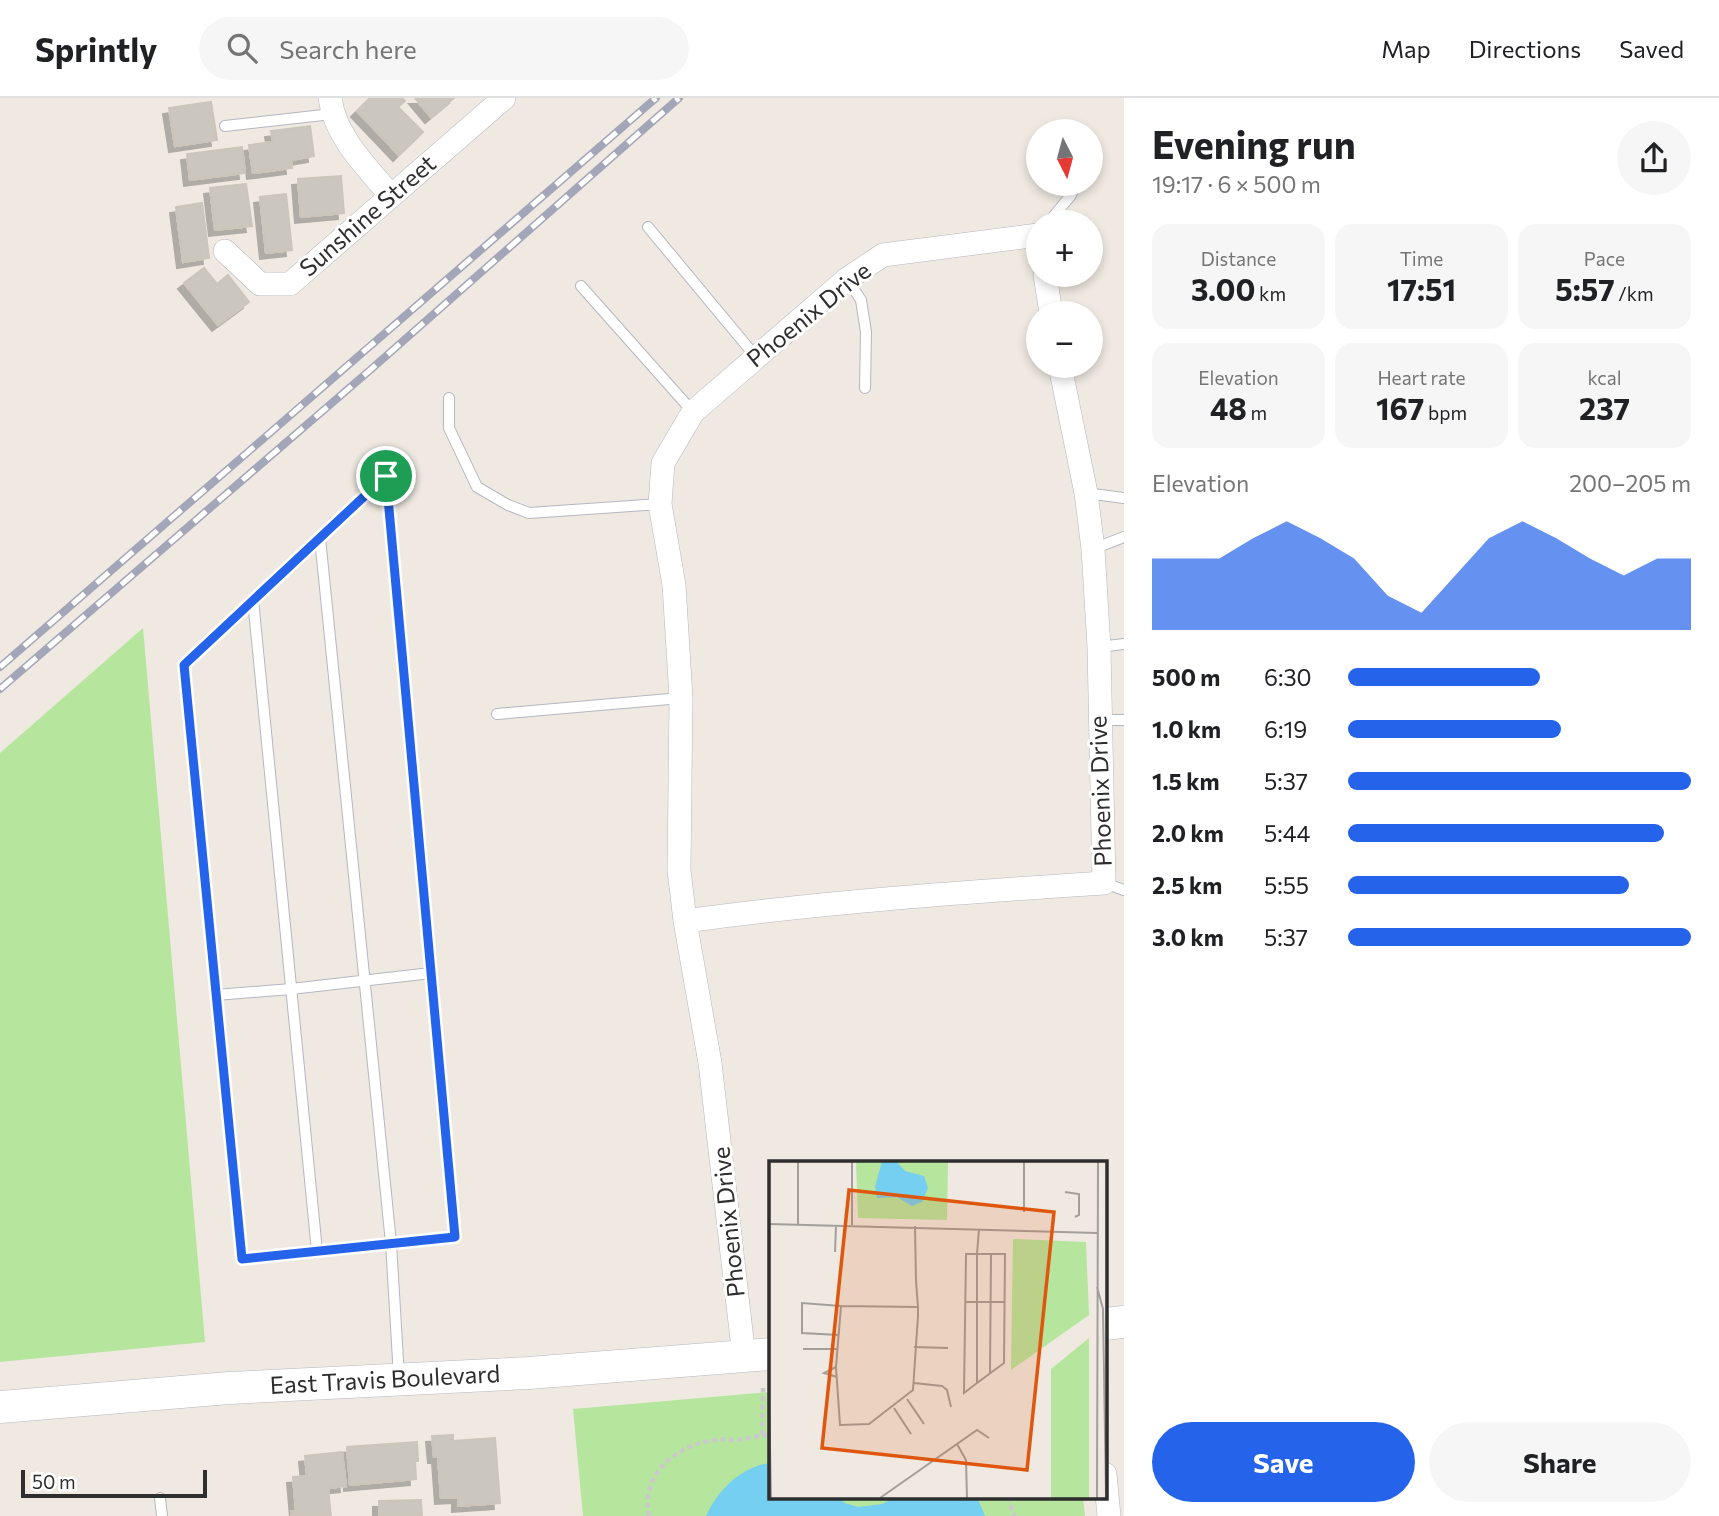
<!DOCTYPE html>
<html lang="en">
<head>
<meta charset="utf-8">
<style>
  body { margin:0; font-family:Commissioner,sans-serif; background:#f6f6f6; color:#202124; height:100vh; display:flex; flex-direction:column; font-size:26px; white-space:nowrap }
  * { box-sizing:border-box; margin:0 }
  p { font-size:23px; color:#757577 }
  .icon { flex:none; width:38px; height:38px; fill:none; stroke:currentColor; stroke-width:2; stroke-linecap:round; stroke-linejoin:round }
  .map { position:relative; flex:1; overflow:hidden }
  .panel { display:flex; flex-direction:column; background:#fff; width:595px }
  .panel>* { flex:none }
  .needle { width:46px; rotate:174deg }
  .buttons { position:absolute; left:1026px; top:21px; display:grid; gap:14px }
  .buttons a { display:grid; place-items:center; width:77px; height:77px; border-radius:50%; background:#fff; box-shadow:0 4px 10px #0003; font-size:35px }
  .scale { position:absolute; left:21px; bottom:18px; width:186px; box-sizing:border-box; padding-left:7px; border:4px solid #2e2e2e; border-top:0; font-size:19px; line-height:24px; white-space:nowrap; color:#2e2e2e; -webkit-text-stroke:5px #fff; paint-order:stroke }
  .pin { position:absolute; display:grid; place-items:center; width:60px; height:60px; color:#fff; margin:-30px; border:4px solid #fff; border-radius:50%; box-shadow:0 2px 7px #0007 }
  .round { display:grid; place-items:center; flex:none; width:74px; height:74px; border-radius:37px; background:#f6f6f6 }
  .summary { display:flex; align-items:center; justify-content:space-between; height:119px; padding:0 28px }
  h1 { font-size:38px; font-weight:700; line-height:52px }
  .metrics { display:grid; grid-template-columns:repeat(3,1fr); gap:10px; height:119px; padding:7px 28px }
  .metrics div { display:grid; align-content:center; border-radius:18px; background:#f6f6f6; text-align:center }
  .metrics b { font-size:30px; font-weight:700 }
  .metrics small { font-size:19px; font-weight:400 }
  .metrics p { font-size:19px }
  .chart { height:196px; padding:14px 28px }
  .chart p { display:flex; justify-content:space-between }
  .chart svg { width:100%; height:126px; margin-top:7px; fill:#2563eb; opacity:.7 }
  .primary-button { display:flex; gap:14px; margin-top:auto; padding:14px 28px }
  .primary-button a { flex:1; height:80px; border-radius:42px; background:#2563eb; color:#fff; font-size:28px; font-weight:700; line-height:80px; text-align:center }
  .primary-button a+a { background:#f6f6f6; color:#202124 }
  ul { padding:0 28px; list-style:none; font-size:23px }
  li { display:grid; grid-template-columns:112px 84px 1fr; align-items:center; height:52px }
  li i { height:18px; border-radius:9px; background:#2563eb }
  header { display:flex; align-items:center; gap:42px; box-sizing:border-box; height:98px; padding:0 35px; background:#fff; border-bottom:2px solid #e0e0e0 }
  header strong { font-size:33px }
  nav { display:flex; gap:38px; margin-inline-start:auto; font-size:24px }
  .search { width:490px; height:63px; background:#f6f6f6; display:flex; align-items:center; gap:18px; box-sizing:border-box; padding:0 24px; border-radius:38px; color:#757577; font-size:26px }
  main { display:flex; flex:1; min-height:0 }
  .map>svg:first-child { display:block }
</style>
</head>
<body>
<header>
<strong>Sprintly</strong>
<div class="search"><svg class="icon" aria-label="search" viewBox="0 0 24 24"><circle cx="10" cy="10" r="6"/><path d="M15 15l6 6"/></svg>Search here</div>
<nav><a>Map</a><a>Directions</a><a>Saved</a></nav>
</header>
<main>
<div class="map">
<svg width="1124" height="1418" viewBox="0 0 1124 1418">
  <defs>
    <filter id="shadow"><feDropShadow dx="-6" dy="6" stdDeviation="0" flood-color="#0004"/></filter>
  </defs>
  <rect width="100%" height="100%" fill="#efe9e1"/>
  <path fill="#b6e59e" d="M 143,530 L 205,1244 L 0,1264 L 0,655 Z
    M 770,1294 L 771,1399 L 1083,1399 L 1085,1418 L 583,1418 L 573,1311 Z"/>
  <path fill="#75cff0" d="M 770,1365 L 771,1399 L 837,1399 L 845,1405 L 858,1409 L 882,1406 L 896,1399 L 977,1399 L 985,1418 L 706,1418 C 718,1392 741,1369 770,1365 Z"/>
  <path fill="#cbc7bf" stroke="#cbc5ba" stroke-width="2" filter="url(#shadow)" d="M 370,0 L 402,0 L 405,3 L 398,9 L 423,34 L 399,57 L 357,13 Z
    M 415,0 L 454,0 L 431,19 Z
    M 211,4 L 217,42 L 175,48 L 169,10 Z
    M 310,28 L 314,58 L 291,62 L 292,70 L 253,75 L 249,47 L 273,44 L 271,33 Z
    M 242,49 L 245,75 L 190,82 L 187,56 Z
    M 341,78 L 344,115 L 301,119 L 298,81 Z
    M 246,86 L 252,128 L 215,132 L 210,90 Z
    M 286,96 L 292,152 L 266,155 L 260,99 Z
    M 202,105 L 209,160 L 183,164 L 176,109 Z
    M 204,170 L 217,186 L 228,177 L 249,204 L 218,227 L 184,185 Z
    M 453,1337 L 453,1343 L 495,1340 L 500,1405 L 458,1408 L 458,1399 L 441,1400 L 438,1359 L 434,1359 L 432,1338 Z
    M 417,1344 L 418,1363 L 415,1363 L 416,1381 L 350,1387 L 347,1349 Z
    M 342,1354 L 346,1388 L 328,1390 L 331,1418 L 291,1418 L 291,1413 L 296,1413 L 293,1379 L 307,1378 L 305,1358 Z
    M 421,1402 L 422,1418 L 379,1418 L 379,1403 Z"/>
  <g fill="none" stroke-linecap="round" stroke-linejoin="round">
    <g stroke="#b4b7c1" stroke-width="12">
      <path id="lane" d="M 225,28 L 332,16
        M 1090,51 L 1092,47
        M 1049,124 L 1071,97 L 1076,86
        M 648,129 L 756,259
        M 847,181 L 861,202 L 866,234 L 865,290
        M 581,188 L 693,314
        M 449,300 L 449,330 L 477,389 L 508,407 L 529,415 L 660,406
        M 1086,395 L 1124,400
        M 320,440 L 391,1145 L 455,1139 L 386,378 L 184,567 L 242,1161 L 391,1145 L 399,1279
        M 1093,451 L 1124,439
        M 253,502 L 317,1153
        M 1099,549 L 1124,546
        M 497,616 L 681,600
        M 1099,622 L 1124,622
        M 1104,785 L 1124,792
        M 216,897 L 291,891 L 431,875
        M 160,1400 L 162,1418"/>
    </g>
    <g stroke="#b4b7c1" stroke-width="24">
      <path id="street" d="M 330,0 C 335,39 367,69 391,98
        M 225,153 L 260,186 L 290,186 L 504,0
        M 1045,177 L 1051,215
        M 685,823 C 824,804 964,794 1104,785 L 1099,549 L 1093,451 L 1086,395 L 1060,268
        M 744,1259 L 710,965 L 685,823 L 679,772 L 681,600 L 674,487 L 660,406 L 663,365 L 693,314 L 847,181 L 883,157 L 1038,137
        M 1105,1376 L 1109,1418"/>
    </g>
    <g stroke="#b4b7c1" stroke-width="33">
      <path id="secondary" d="M 1105,1226 L 1124,1224
        M 0,1309 L 229,1290 L 529,1275 L 771,1256"/>
    </g>
    <path stroke="#c9c9c9" stroke-width="4.5" stroke-dasharray="5 3.5" stroke-linecap="butt" d="M 762,1337 L 763,1290
      M 1008,1399 L 1014,1418
      M 649,1418 C 640,1376 677,1346 716,1342 C 723,1341 731,1342 738,1342 C 749,1340 759,1337 771,1337"/>
    <use href="#lane" stroke="#fff" stroke-width="10"/>
    <use href="#street" stroke="#fff" stroke-width="23"/>
    <use href="#secondary" stroke="#fff" stroke-width="32"/>
    <g stroke="#a3a6b8" stroke-width="8">
      <path id="rail" d="M 0,569 L 656,0
        M 0,591 L 369,273 L 679,0"/>
    </g>
    <use href="#rail" stroke="#fff" stroke-width="5" stroke-dasharray="16" stroke-linecap="butt"/>
  </g>
  <g fill="none" stroke-linecap="round" stroke-linejoin="round">
    <g stroke="#fff" stroke-width="14">
      <path id="route" d="M 386,378 L 455,1139 L 242,1161 L 184,567 Z"/>
    </g>
    <use href="#route" stroke="#2563eb" stroke-width="9"/>
  </g>
  <g text-anchor="middle" stroke-width="6" stroke-linejoin="round" paint-order="stroke">
    <g font-size="24" fill="#2e2e2e" stroke="#fff">
      <text transform="translate(368 118) rotate(-41)" y="8">Sunshine Street</text>
      <text transform="translate(809 217) rotate(-39)" y="8">Phoenix Drive</text>
      <text transform="translate(1101 693) rotate(-92)" y="8">Phoenix Drive</text>
      <text transform="translate(729 1124) rotate(-96)" y="8">Phoenix Drive</text>
      <text transform="translate(385 1282) rotate(-3)" y="8">East Travis Boulevard</text>
    </g>
  </g>
  <g transform="translate(769 1063)">
    <rect width="338" height="338" fill="#efe9e1"/>
    <path d="M 87,0 L 179,0 L 178,59 L 89,57 ZM 244,78 L 317,81 L 320,154 L 242,209 ZM 320,177 L 320,337 L 282,337 L 282,208 Z" fill="#b6e59e"/>
    <path d="M 113,0 L 127,0 L 136,10 L 155,15 L 159,27 L 153,41 L 143,45 L 128,36 L 108,37 L 106,26 Z" fill="#75cff0"/>
    <path fill="none" stroke="#a29e99" stroke-width="2" d="M 255,0 L 255,51M 296,31 L 310,33 L 310,54 L 306,56M 0,63 L 328,72M 29,64 L 29,0M 83,64 L 83,0M 146,65 L 147,120 L 149,146 L 149,155 L 144,229 L 100,263 L 71,264 L 67,206 L 72,145 L 149,146M 66,91 L 67,64M 328,126 L 334,148 L 337,337M 196,141 L 235,141M 70,174 L 33,172 L 33,142 L 72,145M 145,186 L 179,187M 34,188 L 68,188M 67,206 L 55,212 L 68,216M 221,212 L 222,93M 145,222 L 173,225 L 178,229 L 182,246M 208,222 L 208,93 L 197,93 L 195,232 L 208,222 L 235,202 L 236,93 L 208,93 L 210,68M 0,238 L 2,337M 138,238 L 155,263M 125,247 L 142,273M 188,283 L 197,299 L 198,337M 111,337 L 208,269 L 220,277M 328,337 L 329,0"/>
    <path fill="#df570e" fill-opacity="0.15" stroke="#df570e" stroke-width="3.5" d="M 80,29 L 285,51 L 258,309 L 53,287 Z"/>
    <rect width="338" height="338" fill="none" stroke="#2e2e2e" stroke-width="3.5"/>
  </g>
</svg>
<div class="buttons">
<a><svg class="needle" viewBox="-14 -14 28 28"><path d="M0-13l5 13h-10z" fill="#e53935"/><path d="M0 13l5-13h-10z" fill="#757577"/></svg></a>
<a>+</a>
<a>−</a>
</div>
<div class="scale">50 m</div>
<div class="pin" style="left:386px;top:378px;background:#1e9e55"><svg class="icon" aria-label="arrive" viewBox="0 0 24 24"><path d="M6 21V4h12l-3 4 3 4H6"/></svg></div>
</div>
<section class="panel">
<div class="summary"><div><h1>Evening run</h1><p>19:17 · 6 × 500 m</p></div><a class="round"><svg class="icon" aria-label="share" viewBox="0 0 24 24"><path d="M12 15V3M7 8l5-5 5 5M5 13v7h14v-7"/></svg></a></div>
<div class="metrics">
<div><p>Distance</p><b>3.00<small> km</small></b></div>
<div><p>Time</p><b>17:51</b></div>
<div><p>Pace</p><b>5:57<small> /km</small></b></div>
</div>
<div class="metrics">
<div><p>Elevation</p><b>48<small> m</small></b></div>
<div><p>Heart rate</p><b>167<small> bpm</small></b></div>
<div><p>kcal</p><b>237</b></div>
</div>
<div class="chart"><p><span>Elevation</span>200–205 m</p>
<svg viewBox="0 0 160 44" preserveAspectRatio="none"><path d="M0 44V19L10 19L20 19L30 12L40 6L50 12L60 19L70 32L80 38L90 25L100 12L110 6L120 12L130 19L140 25L150 19L160 19V44z"/></svg>
</div>
<ul>
<li><b>500 m</b>6:30<i style="width:56%"></i></li>
<li><b>1.0 km</b>6:19<i style="width:62%"></i></li>
<li><b>1.5 km</b>5:37<i style="width:100%"></i></li>
<li><b>2.0 km</b>5:44<i style="width:92%"></i></li>
<li><b>2.5 km</b>5:55<i style="width:82%"></i></li>
<li><b>3.0 km</b>5:37<i style="width:100%"></i></li>
</ul>
<div class="primary-button"><a>Save</a><a>Share</a></div>
</section>
</main>
</body>
</html>
